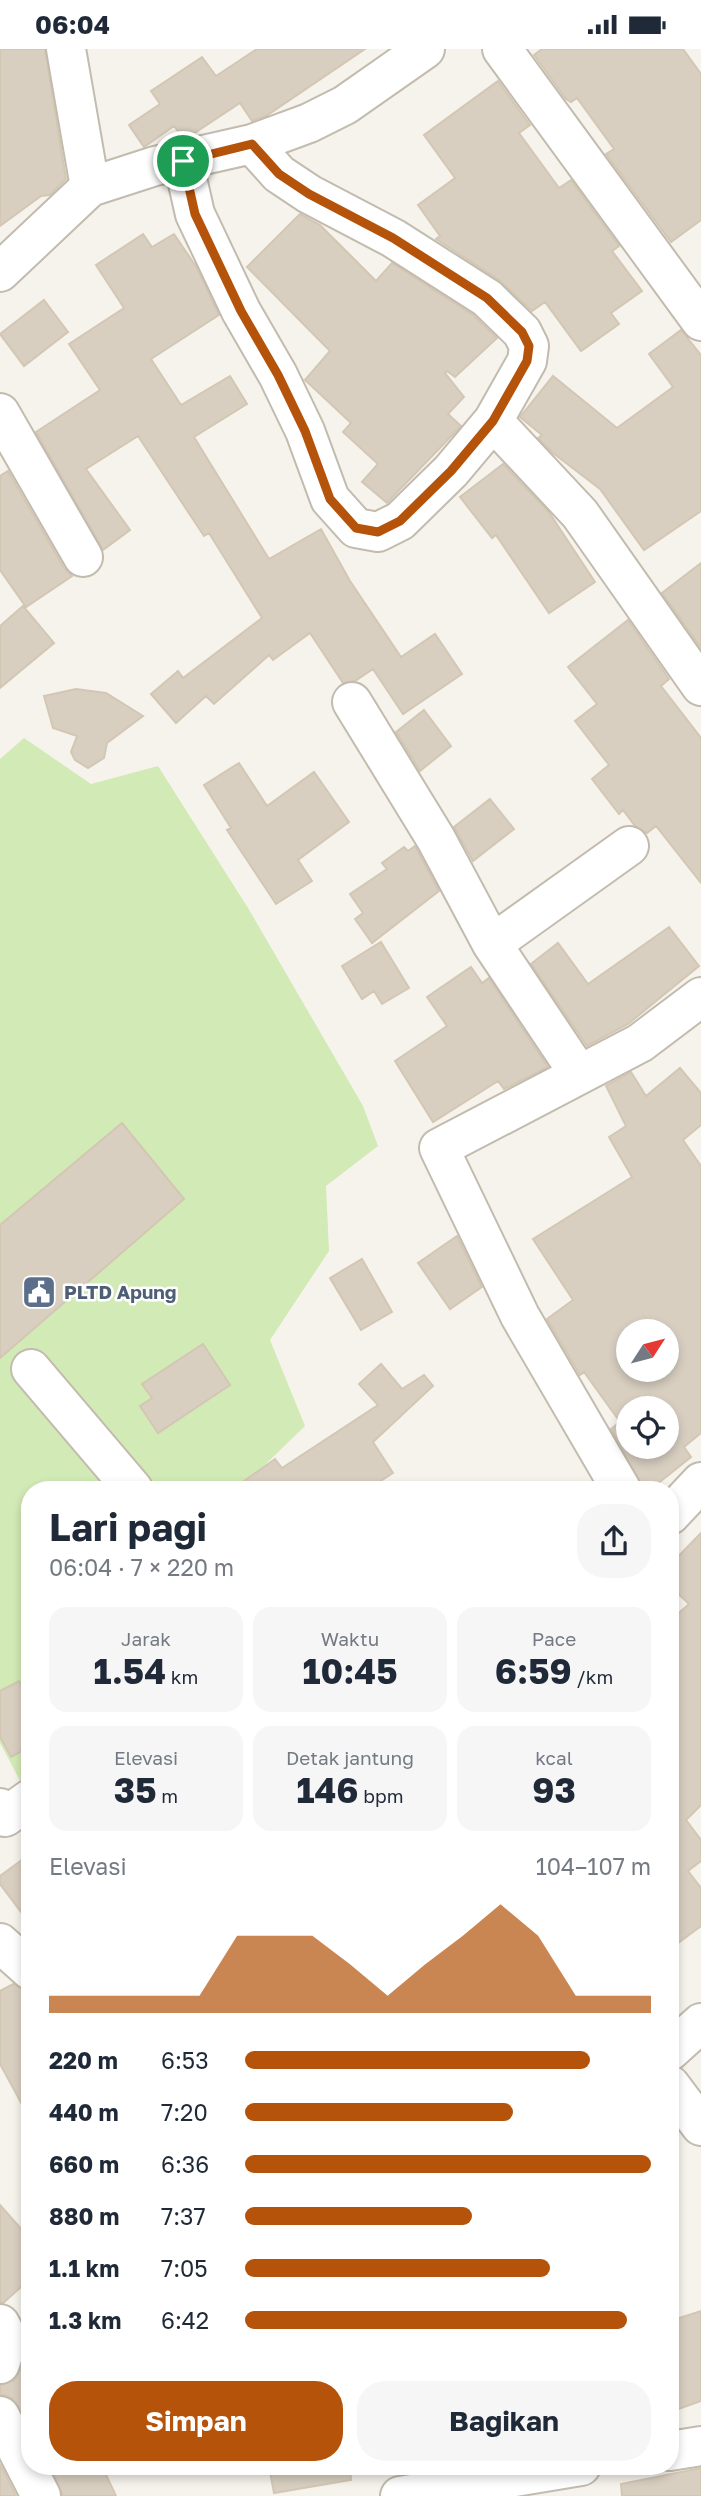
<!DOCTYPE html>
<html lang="id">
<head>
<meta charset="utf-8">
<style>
  body { margin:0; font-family:"Golos Text",sans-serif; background:#f6f6f7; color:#1f2937; height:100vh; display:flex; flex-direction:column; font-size:26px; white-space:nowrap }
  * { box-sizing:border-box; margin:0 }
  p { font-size:23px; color:#747a83 }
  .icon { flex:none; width:38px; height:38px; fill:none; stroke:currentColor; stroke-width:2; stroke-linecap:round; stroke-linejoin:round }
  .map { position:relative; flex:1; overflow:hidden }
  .details { position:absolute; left:21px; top:1432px; width:658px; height:994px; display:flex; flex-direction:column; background:#fff; border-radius:28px; box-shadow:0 4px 10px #0003 }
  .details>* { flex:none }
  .needle { width:46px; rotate:54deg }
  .fabs { position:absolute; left:616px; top:1270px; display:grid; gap:14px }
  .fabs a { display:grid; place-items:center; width:63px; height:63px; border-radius:50%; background:#fff; box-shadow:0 4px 10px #0003; font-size:35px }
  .pin { position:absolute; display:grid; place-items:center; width:60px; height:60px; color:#fff; margin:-30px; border:4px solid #fff; border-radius:50%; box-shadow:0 2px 7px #0007 }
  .round { display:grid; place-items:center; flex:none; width:74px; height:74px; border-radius:28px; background:#f6f6f7 }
  .summary { display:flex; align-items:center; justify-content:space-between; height:119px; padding:0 28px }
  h1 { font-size:38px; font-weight:700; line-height:52px }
  .figures { display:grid; grid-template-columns:repeat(3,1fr); gap:10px; height:119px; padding:7px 28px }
  .figures div { display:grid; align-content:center; border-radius:18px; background:#f6f6f7; text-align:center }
  .figures b { font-size:35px; font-weight:700 }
  .figures small { font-size:19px; font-weight:400 }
  .figures p { font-size:19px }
  .chart { height:196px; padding:14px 28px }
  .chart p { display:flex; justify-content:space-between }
  .chart svg { width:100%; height:126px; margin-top:7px; fill:#b45309; opacity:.7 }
  .primary-button { display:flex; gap:14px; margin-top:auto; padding:14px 28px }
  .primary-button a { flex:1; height:80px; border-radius:28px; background:#b45309; color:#fff; font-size:28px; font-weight:700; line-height:80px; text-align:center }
  .primary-button a+a { background:#f6f6f7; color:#1f2937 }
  ul { padding:0 28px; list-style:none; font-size:23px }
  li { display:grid; grid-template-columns:112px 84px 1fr; align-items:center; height:52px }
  li i { height:18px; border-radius:9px; background:#b45309 }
  .status { display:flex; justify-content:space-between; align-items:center; height:49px; padding:0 35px; background:#fff; direction:ltr }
  .status svg { height:19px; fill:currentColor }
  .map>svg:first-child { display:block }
</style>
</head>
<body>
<div class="status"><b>06:04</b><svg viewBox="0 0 49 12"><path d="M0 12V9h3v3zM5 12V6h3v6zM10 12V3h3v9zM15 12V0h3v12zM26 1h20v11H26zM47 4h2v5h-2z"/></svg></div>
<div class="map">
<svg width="701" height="2447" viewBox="0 0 701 2447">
  <rect width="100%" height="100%" fill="#f6f3ec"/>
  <path fill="#d2eab5" d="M 24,689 L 91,735 L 158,717 L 248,859 L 363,1057 L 378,1097 L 326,1137 L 329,1202 L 270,1291 L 305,1377 L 240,1440 L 30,1440 L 30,1737 L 24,1739 L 0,1694 L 0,710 Z"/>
  <path fill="#d8cfc1" stroke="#d3c7b4" stroke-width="2" fill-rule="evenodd" d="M 0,0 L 45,0 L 66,130 L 50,146 L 41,147 L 0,177 Z
    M 257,0 L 365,0 L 266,67 L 252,72 L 240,54 L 190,87 L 182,88 L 174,77 L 144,98 L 129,76 L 160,55 L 151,42 L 202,8 L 216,27 Z
    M 542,0 L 683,0 L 701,25 L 701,171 L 671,193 L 606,105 L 614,100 L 577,49 L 571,53 L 566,50 L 534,6 Z
    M 498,32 L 530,76 L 519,84 L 559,139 L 571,131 L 619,197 L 612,202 L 642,242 L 611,264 L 619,275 L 581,302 L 545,253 L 532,262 L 499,231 L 436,190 L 440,187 L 418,156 L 455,129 L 424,86 Z
    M 300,165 L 320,176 L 376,232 L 392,214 L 473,266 L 497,289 L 455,328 L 447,322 L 445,324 L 464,348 L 448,365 L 461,377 L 387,454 L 362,433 L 378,415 L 343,383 L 351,374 L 305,331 L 330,302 L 247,218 Z
    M 143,185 L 152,198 L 174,185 L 197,219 L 219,266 L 151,310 L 181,356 L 230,327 L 247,355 L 194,388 L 269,510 L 321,480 L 350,532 L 401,608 L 435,585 L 462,625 L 403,665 L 373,620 L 355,632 L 343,634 L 310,584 L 273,611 L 269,606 L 214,655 L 206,647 L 176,674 L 151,645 L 178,622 L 183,629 L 262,569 L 209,484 L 204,487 L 138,387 L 86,420 L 130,481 L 103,501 L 36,383 L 100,341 L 69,295 L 124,259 L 96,216 Z
    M 44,251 L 68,283 L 24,317 L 0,285 Z
    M 681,281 L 701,306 L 701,462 L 644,501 L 600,440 L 553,404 L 538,389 L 542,386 L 520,368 L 553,327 L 617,379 L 673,338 L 649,305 Z
    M 503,415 L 548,462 L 595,533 L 549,564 L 496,486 L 492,489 L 460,448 Z
    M 8,422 L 64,519 L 72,527 L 26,558 L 0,521 L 0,427 Z
    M 701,514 L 701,599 L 662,544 Z
    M 23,557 L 54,594 L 0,639 L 0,577 Z
    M 628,571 L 669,630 L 661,637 L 701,689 L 701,834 L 656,777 L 647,784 L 635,777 L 623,761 L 619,765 L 592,730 L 609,716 L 575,672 L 597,655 L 568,618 Z
    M 76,640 L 106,644 L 143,667 L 107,694 L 104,709 L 88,719 L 75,711 L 71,703 L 77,687 L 53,679 L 44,647 Z
    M 424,661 L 451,697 L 420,722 L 396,683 Z
    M 239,714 L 267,757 L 314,723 L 349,773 L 298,811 L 312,832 L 276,855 L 227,781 L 231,779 L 204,736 Z
    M 490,750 L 514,780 L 473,812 L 454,778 Z
    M 415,797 L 439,842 L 372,894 L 355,870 L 363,864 L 350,845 L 387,820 L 382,814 L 404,798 L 408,802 Z
    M 669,878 L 699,917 L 628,975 L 587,997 L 531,915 L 558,894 L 588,935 Z
    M 381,893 L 409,939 L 382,955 L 374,942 L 362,950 L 342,917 Z
    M 471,918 L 482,934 L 489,929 L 548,1018 L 504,1040 L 498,1032 L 433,1073 L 395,1012 L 447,977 L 427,948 Z
    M 680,1019 L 701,1044 L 701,1076 L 683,1091 L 701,1117 L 701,1384 L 684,1398 L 691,1408 L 651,1440 L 644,1440 L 611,1380 L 620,1373 L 584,1323 L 580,1326 L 547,1270 L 573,1251 L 533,1190 L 632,1128 L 609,1088 L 626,1077 L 606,1037 L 631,1023 L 646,1047 ZM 628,1283 L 667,1283 L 667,1321 L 628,1321 ZM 628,1360 L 667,1360 L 667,1398 L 628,1398 Z
    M 122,1074 L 184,1150 L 0,1309 L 0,1176 Z
    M 457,1187 L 482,1238 L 450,1260 L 418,1214 Z
    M 362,1210 L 392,1263 L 361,1281 L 330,1229 Z
    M 203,1295 L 230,1336 L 158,1384 L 140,1357 L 152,1349 L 142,1335 Z
    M 381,1315 L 402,1340 L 424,1326 L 433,1337 L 373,1393 L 393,1424 L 368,1440 L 233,1440 L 275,1410 L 282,1419 L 378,1356 L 359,1335 Z
    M 701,1484 L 701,1756 L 686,1771 L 701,1791 L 701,1812 L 688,1822 L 701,1839 L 701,1877 L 670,1900 L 670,1572 L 689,1555 L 670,1537 L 670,1516 Z
    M 19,1632 L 30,1652 L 30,1698 L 11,1708 L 0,1688 L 0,1642 Z
    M 30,1805 L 30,1875 L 0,1835 L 0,1827 Z
    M 13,1935 L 30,1942 L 30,2070 L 0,2015 L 0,1942 Z
    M 0,2156 L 30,2190 L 30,2230 L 3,2254 L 0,2253 Z
    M 701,2262 L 701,2352 L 670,2363 L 670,2272 Z
    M 30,2309 L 30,2377 L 12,2349 L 0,2345 L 0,2336 L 15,2331 L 24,2312 Z
    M 0,2415 L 16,2447 L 0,2447 Z
    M 50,2417 L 102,2417 L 116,2447 L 63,2447 Z
    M 269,2417 L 350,2417 L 351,2431 L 274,2444 Z
    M 701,2419 L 701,2447 L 622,2447 L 621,2435 Z"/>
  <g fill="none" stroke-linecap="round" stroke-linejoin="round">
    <g stroke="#c2bbae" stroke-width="42">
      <path id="minor" d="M 66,0 L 90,138
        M 502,0 L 701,272
        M 183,112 L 195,165 L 241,262 L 278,326 L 305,382 L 330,450 L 356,479 L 378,483 L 400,472 L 451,422 L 493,372 L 527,312 L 529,297 L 522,283 L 487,249 L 393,189 L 309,145 L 279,125 L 252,95
        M 0,223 L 90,138 L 155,117 L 252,95 L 309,74 L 345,56 L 425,0
        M 0,364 L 83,508
        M 493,372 L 580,465 L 701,637
        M 352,653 L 436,790 L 492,895 L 579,1025
        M 492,895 L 629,797
        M 31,1320 L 133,1440
        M 621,1440 L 520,1267 L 439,1099 L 640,994 L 701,948
        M 670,1466 L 701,1433
        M 0,1759 L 5,1768 L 30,1750
        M 0,1894 L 30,1921
        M 670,2002 L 701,1974
        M 670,2036 L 701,2077
        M 0,2275 L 8,2290 L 0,2315
        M 0,2367 L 41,2447
        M 670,2402 L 701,2397
        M 400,2447 L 581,2417"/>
    </g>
    <use href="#minor" stroke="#fff" stroke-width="38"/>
  </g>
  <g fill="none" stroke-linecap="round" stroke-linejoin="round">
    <g stroke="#fff" stroke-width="14">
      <path id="route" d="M 252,95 L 279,125 L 309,145 L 393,189 L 487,249 L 522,283 L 529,297 L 527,312 L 493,372 L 451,422 L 400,472 L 378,483 L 356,479 L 330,450 L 305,382 L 278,326 L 241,262 L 195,165 L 183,112 Z"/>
    </g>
    <use href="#route" stroke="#b45309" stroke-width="9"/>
  </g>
  <defs>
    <g id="civic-square" transform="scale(1.75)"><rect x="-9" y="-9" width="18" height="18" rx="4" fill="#5c6f8a" stroke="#fff"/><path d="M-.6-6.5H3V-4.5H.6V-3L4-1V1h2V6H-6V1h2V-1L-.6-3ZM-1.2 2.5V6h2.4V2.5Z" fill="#fff"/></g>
  </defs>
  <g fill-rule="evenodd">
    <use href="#civic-square" x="39" y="1243"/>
  </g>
  <g text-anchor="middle" stroke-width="5" stroke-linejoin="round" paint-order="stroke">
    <g font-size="19" font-weight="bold" fill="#4e5e75" stroke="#fff" text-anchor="start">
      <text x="64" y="1250">PLTD Apung</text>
    </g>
  </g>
</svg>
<div class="fabs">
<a><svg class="needle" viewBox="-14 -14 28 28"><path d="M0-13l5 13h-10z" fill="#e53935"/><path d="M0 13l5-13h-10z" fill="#747a83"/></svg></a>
<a><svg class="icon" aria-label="locate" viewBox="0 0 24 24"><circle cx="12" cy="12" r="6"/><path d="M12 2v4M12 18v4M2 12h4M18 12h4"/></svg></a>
</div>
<div class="pin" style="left:183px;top:112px;background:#1e9e55"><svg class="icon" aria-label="arrive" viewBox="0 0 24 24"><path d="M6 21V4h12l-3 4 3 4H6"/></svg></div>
<section class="details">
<div class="summary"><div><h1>Lari pagi</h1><p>06:04 · 7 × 220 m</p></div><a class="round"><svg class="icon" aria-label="share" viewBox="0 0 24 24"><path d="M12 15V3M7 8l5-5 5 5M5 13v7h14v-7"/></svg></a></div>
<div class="figures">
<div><p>Jarak</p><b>1.54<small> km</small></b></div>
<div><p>Waktu</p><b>10:45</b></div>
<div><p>Pace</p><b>6:59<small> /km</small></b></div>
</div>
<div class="figures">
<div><p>Elevasi</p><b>35<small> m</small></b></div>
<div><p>Detak jantung</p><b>146<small> bpm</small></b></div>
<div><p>kcal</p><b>93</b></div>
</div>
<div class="chart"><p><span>Elevasi</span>104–107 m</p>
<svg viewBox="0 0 160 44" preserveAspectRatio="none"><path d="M0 44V38L10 38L20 38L30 38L40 38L50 17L60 17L70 17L80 27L90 38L100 27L110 17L120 6L130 17L140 38L150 38L160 38V44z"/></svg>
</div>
<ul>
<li><b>220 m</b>6:53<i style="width:85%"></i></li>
<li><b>440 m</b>7:20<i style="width:66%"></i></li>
<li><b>660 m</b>6:36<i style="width:100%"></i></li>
<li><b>880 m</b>7:37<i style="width:56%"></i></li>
<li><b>1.1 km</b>7:05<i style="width:75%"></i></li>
<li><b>1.3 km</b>6:42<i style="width:94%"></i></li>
</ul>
<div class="primary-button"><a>Simpan</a><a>Bagikan</a></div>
</section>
</div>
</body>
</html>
